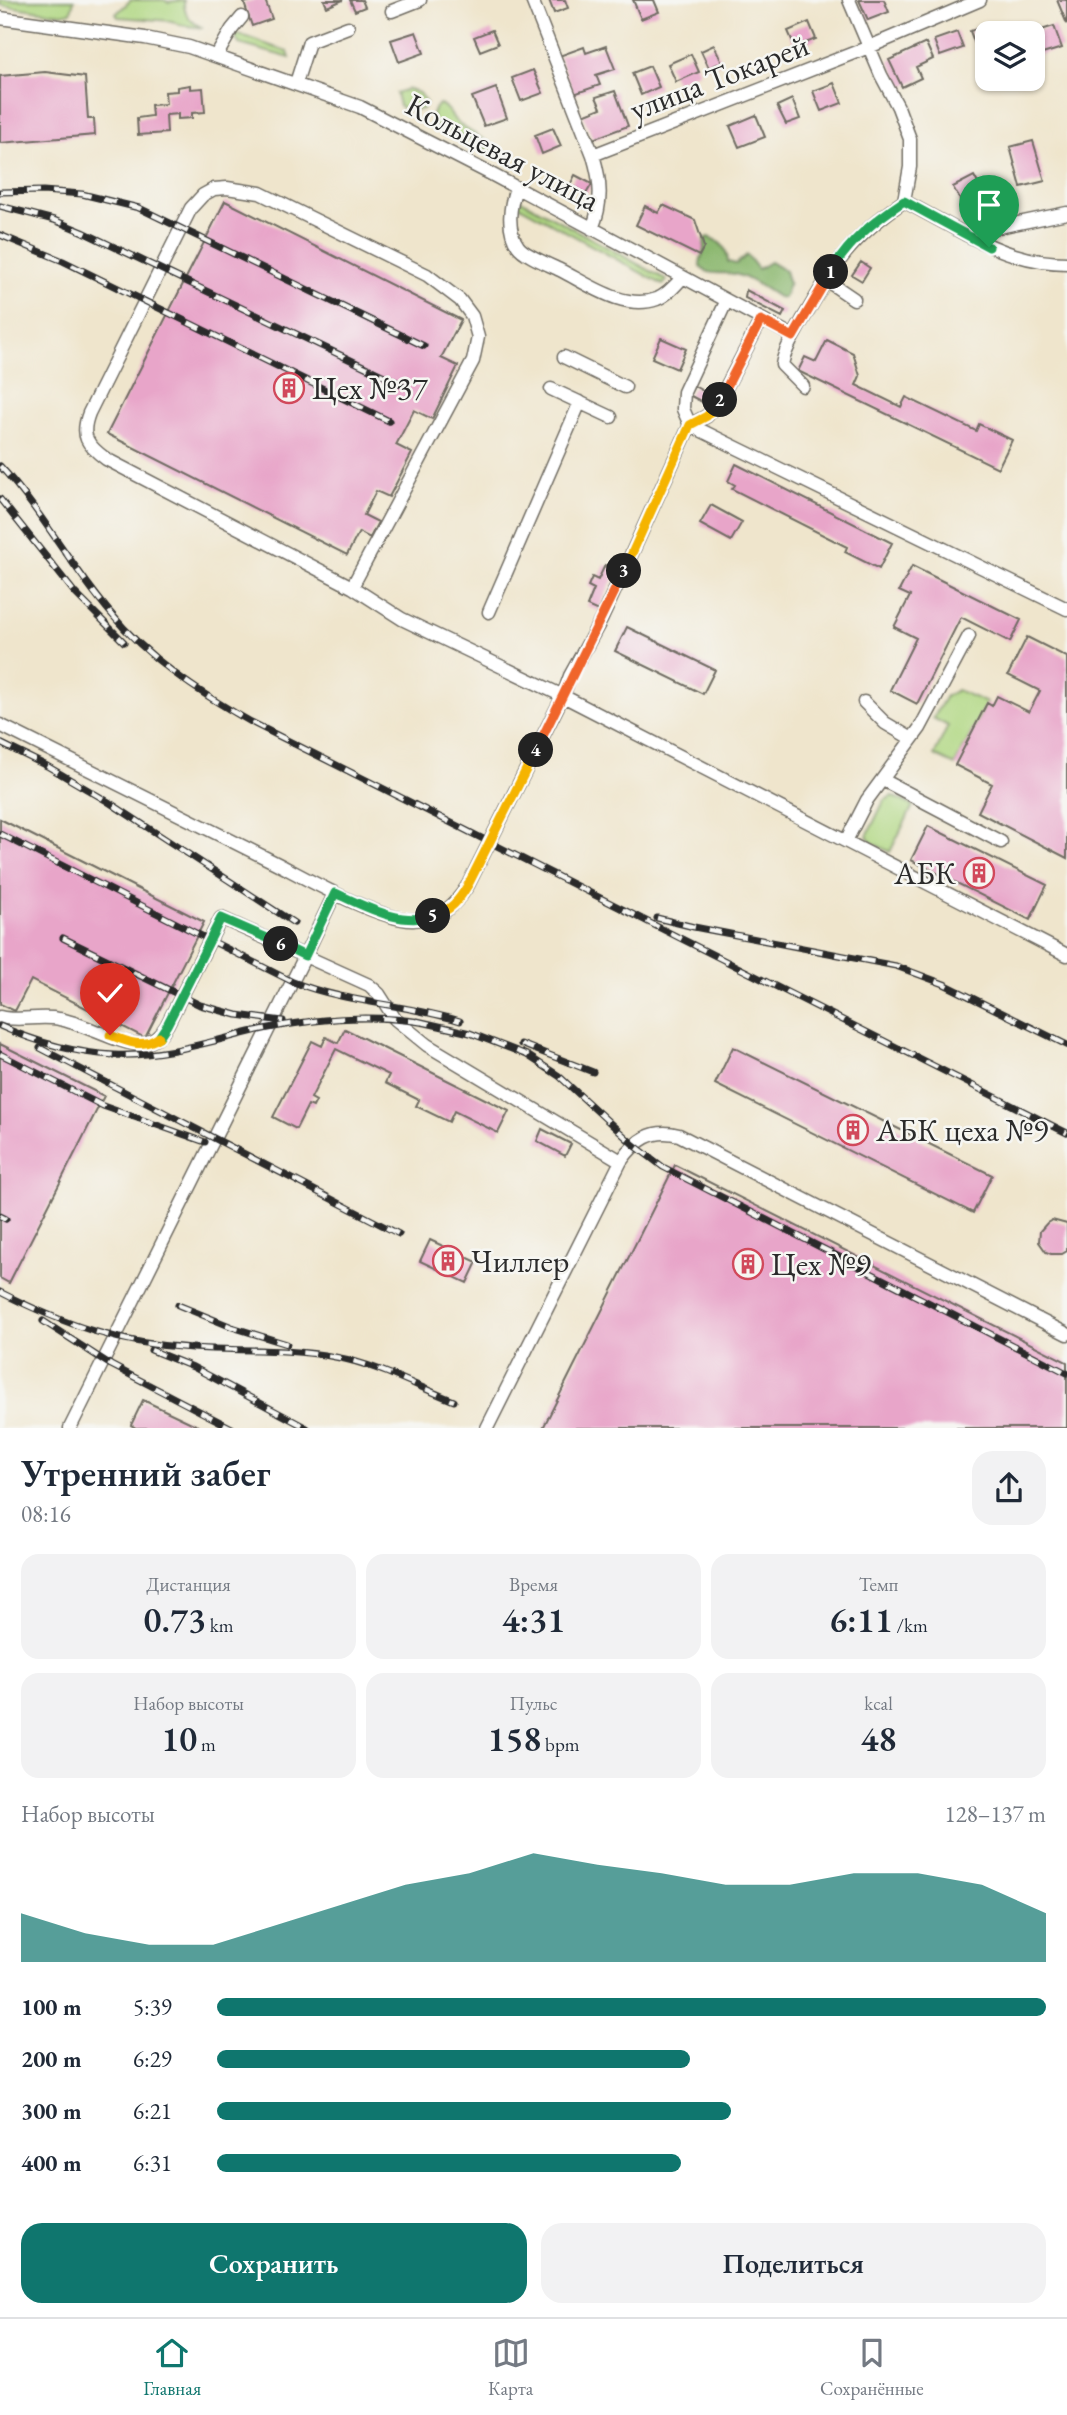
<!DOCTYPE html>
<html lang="ru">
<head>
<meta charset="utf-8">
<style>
  body { margin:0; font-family:"EB Garamond",serif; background:#f2f2f3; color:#1f2937; height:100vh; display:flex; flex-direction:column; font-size:26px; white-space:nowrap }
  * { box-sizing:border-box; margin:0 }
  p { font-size:23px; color:#747a83 }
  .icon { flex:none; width:38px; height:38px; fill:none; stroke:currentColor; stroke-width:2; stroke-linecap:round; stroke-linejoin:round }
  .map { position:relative; height:1428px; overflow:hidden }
  .side { display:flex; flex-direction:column; background:#fff; flex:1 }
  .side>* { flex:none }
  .controls { position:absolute; left:975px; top:21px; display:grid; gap:14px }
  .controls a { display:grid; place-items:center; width:70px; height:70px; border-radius:14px; background:#fff; box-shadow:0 2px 5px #0004; font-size:35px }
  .pin { position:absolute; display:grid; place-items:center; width:60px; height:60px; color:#fff; margin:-72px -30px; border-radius:50% 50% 50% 0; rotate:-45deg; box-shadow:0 0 7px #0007 }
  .pin .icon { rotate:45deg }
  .km { position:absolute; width:35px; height:35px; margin:-18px; border-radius:50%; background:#222; color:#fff; font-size:19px; line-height:35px; text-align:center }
  .round { display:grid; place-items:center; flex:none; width:74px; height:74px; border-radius:21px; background:#f2f2f3 }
  .headline { display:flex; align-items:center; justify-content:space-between; height:119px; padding:0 21px }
  h1 { font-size:38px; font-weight:600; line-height:52px }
  .figures { display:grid; grid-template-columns:repeat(3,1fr); gap:10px; height:119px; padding:7px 21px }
  .figures div { display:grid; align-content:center; border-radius:18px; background:#f2f2f3; text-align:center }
  .figures b { font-size:35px; font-weight:600 }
  .figures small { font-size:19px; font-weight:400 }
  .figures p { font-size:19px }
  .chart { height:196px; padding:14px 21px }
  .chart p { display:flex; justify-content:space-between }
  .chart svg { width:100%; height:126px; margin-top:7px; fill:#0f766e; opacity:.7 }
  .action { display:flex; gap:14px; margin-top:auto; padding:14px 21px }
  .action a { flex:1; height:80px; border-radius:21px; background:#0f766e; color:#fff; font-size:28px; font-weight:600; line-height:80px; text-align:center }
  .action a+a { background:#f2f2f3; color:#1f2937 }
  ul { padding:0 21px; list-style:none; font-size:23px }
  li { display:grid; grid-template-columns:112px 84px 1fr; align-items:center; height:52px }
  li i { height:18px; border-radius:9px; background:#0f766e }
  .menu { display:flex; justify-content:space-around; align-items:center; height:98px; border-top:2px solid #e0e1e3; background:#fff; font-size:19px; color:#747a83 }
  .menu a { display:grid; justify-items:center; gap:4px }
  .menu .active { color:#0f766e }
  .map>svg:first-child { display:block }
</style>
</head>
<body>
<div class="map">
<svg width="1067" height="1428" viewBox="0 0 1067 1428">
  <rect width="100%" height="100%" fill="#f6f6f2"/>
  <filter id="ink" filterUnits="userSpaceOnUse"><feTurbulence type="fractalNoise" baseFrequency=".0143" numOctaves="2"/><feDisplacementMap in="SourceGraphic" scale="14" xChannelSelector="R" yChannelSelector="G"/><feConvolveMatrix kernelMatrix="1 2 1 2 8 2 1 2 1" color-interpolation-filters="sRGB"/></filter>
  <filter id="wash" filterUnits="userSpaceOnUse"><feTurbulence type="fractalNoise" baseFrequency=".00686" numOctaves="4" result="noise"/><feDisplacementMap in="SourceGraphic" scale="28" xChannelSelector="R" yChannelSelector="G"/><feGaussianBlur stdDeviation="1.57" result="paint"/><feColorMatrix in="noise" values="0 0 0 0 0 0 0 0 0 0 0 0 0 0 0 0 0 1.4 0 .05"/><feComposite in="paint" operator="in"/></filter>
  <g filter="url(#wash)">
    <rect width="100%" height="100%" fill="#efe5cc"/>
    <path fill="#b0d782" stroke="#6e8156" stroke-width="2" d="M 0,0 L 74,0 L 71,12 L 62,14 L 0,5 Z
      M 131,0 L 164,0 L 168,2 L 184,0 C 183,15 191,22 203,28 L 180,25 L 172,21 L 118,17 L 116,14 Z
      M 238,34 L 288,52 L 290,58 L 239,44 L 235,36 Z
      M 408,89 L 419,93 L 426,103 L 423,109 L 406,110 L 399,106 L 396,93 Z
      M 439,104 C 449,107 450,117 458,123 C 471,134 488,139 499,152 L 493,153 L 467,138 L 435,126 L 432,113 Z
      M 519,199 L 667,280 L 663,285 L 518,205 Z
      M 957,690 L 987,703 L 955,765 L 934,755 L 948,726 L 933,718 L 946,696 Z
      M 892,796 L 913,806 L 890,852 L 872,843 L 867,836 L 884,801 Z"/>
    <path fill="#8cb870" stroke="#5c724e" stroke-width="2" d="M 708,237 C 722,242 727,248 728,262 L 736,264 L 747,255 L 758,269 L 770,262 L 785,271 L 789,284 L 784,298 L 778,297 C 766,290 752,279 738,275 C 724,270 712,278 700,267 C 699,256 707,250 704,239 Z"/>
    <g id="blocks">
      <path fill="#e8a5c9" d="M 254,0 L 265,0 L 272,19 L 252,26 L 244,3 Z
        M 324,0 L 343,0 L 327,7 Z
        M 350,0 L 362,0 L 365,7 L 355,11 Z
        M 549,0 L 565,0 L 568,8 L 554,13 Z
        M 633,0 L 654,0 L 659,12 L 641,19 Z
        M 859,0 L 884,0 L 889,12 L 868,20 Z
        M 1057,0 L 1067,0 L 1067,24 Z
        M 809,22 L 816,39 L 795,47 L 788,31 Z
        M 993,23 L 997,33 L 987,33 L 987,43 L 976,47 L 970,31 Z
        M 1054,26 L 1062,48 L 1039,55 L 1032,33 Z
        M 492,30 L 498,44 L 480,51 L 474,37 Z
        M 416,32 L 424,53 L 399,62 L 391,40 Z
        M 957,32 L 963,48 L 940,56 L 934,40 Z
        M 926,43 L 933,59 L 916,67 L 921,78 L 902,87 L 889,60 Z
        M 714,45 L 722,62 L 709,68 L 701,51 Z
        M 606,46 L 615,69 L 596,75 L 600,85 L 574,94 L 559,56 L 584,47 L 586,53 Z
        M 691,54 L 699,72 L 676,82 L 668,64 Z
        M 650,66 L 659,87 L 641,95 L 632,73 Z
        M 533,70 L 543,93 L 521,101 L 512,78 Z
        M 45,72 L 85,77 L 88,119 L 94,119 L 95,135 L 0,143 L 0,76 Z
        M 834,83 L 842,103 L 821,111 L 813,91 Z
        M 190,85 L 190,89 L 203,88 L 205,112 L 192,113 L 192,118 L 178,119 L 178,114 L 166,115 L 167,133 L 138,135 L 137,118 L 152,116 L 151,105 L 166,104 L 165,92 L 177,91 L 177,87 Z
        M 496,88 L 507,118 L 484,126 L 472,97 Z
        M 615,91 L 628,126 L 593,139 L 583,115 L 601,108 L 596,97 Z
        M 792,99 L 800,119 L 786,124 L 777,106 Z
        M 756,115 L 765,137 L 739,147 L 730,126 Z
        M 553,128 L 561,146 L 542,154 L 535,135 Z
        M 1033,141 L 1045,181 L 1021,187 L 1010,147 Z
        M 575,175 L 592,184 L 586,194 L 570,185 Z
        M 974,176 L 985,196 L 964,207 L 953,187 Z
        M 225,201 L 461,320 L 441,358 L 458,366 L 432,419 L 414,410 L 396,445 L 412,453 L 389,497 L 376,491 L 364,515 L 378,522 L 370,538 L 359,532 L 347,555 L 107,434 Z
        M 663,205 L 695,220 L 704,247 L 699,256 L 636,225 L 645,206 L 658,213 Z
        M 861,262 L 870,268 L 862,281 L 852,275 Z
        M 746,290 L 785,311 L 782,317 L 745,298 Z
        M 661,338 L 686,349 L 677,369 L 652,358 Z
        M 827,340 L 853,353 L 860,376 L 856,385 L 901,407 L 906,397 L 976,431 L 979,424 L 1012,440 L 998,468 L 798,371 L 805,357 L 816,362 Z
        M 694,386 L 712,396 L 708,405 L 689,395 Z
        M 736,464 L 892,543 L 879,569 L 845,552 L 847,547 L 732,489 L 735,485 L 728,481 Z
        M 711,505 L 742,522 L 731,541 L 700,524 Z
        M 605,565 L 617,570 L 598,611 L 587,606 L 594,589 L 588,586 L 592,577 L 598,580 Z
        M 912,566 L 1021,620 L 1010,642 L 961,617 L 917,704 L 890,690 L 916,638 L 894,627 L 910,596 L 899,591 Z
        M 627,627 L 715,670 L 703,694 L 615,651 Z
        M 1027,637 L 1067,657 L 1067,858 L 978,812 L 992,784 L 955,765 L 987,703 L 992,706 L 997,696 L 1029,712 L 1040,691 L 1008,675 Z
        M 0,819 L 204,922 L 145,1038 L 31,980 L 15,1011 L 0,1004 Z
        M 928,826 L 1047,885 L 1030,920 L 911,860 Z
        M 345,1029 L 509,1111 L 498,1133 L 454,1111 L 449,1122 L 416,1106 L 419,1100 L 385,1083 L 389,1075 L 336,1049 L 311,1098 L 316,1101 L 313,1107 L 308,1105 L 296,1129 L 273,1117 L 312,1041 L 322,1046 L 326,1037 L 338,1043 Z
        M 0,1044 L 104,1096 L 9,1283 L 0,1278 Z
        M 733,1047 L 992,1175 L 973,1213 L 715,1084 Z
        M 542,1129 L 571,1144 L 565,1156 L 537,1141 Z
        M 675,1165 L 1067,1362 L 1067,1428 L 543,1428 Z
        M 1052,1220 L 1067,1224 L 1067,1251 L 1062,1254 L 1051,1254 L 1046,1252 L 1039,1242 L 1040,1231 L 1047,1223 Z
        M 430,1240 L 477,1262 L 467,1283 L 420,1261 Z
        M 143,1400 L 202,1428 L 136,1428 L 131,1425 Z"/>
    </g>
  </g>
  <g filter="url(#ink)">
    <use href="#blocks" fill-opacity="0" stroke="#706c63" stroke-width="2"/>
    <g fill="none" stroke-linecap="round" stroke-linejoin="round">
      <g stroke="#706c63" stroke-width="15">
        <path id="minor" d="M 532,0 L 593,155 C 601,182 603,202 592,229
          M 849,0 L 881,75 L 898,107 L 910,139 L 910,167 L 904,201
          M 392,11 L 420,0
          M 0,18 L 145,38 L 189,47 L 360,107 L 491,174 L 793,336
          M 217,55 L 232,29 L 242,17
          M 296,83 L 309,42 L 348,27
          M 593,155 L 869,47 L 980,0
          M 516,188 C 510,205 506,229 518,246 C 524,255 550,265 560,270 C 588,284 624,311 657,299 C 667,295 675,286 682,278
          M 904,201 L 965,234 L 1067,213
          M 965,234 C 999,251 1029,263 1067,263
          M 826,280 L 854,299
          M 726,302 L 684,392 L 683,409 L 690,425 L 1067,609
          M 564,357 L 625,387
          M 803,386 L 782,365 C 784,350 795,334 802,321 C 835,264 849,239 904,201
          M 551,389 L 611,417
          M 352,587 L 106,459 C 87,445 80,436 89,413 L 191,208 L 203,195 L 214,189 L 227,188 L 260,193 L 427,275 L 460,300 L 472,316 L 478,337 L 473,361 L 352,587 L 402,619 L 563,696 L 1067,955
          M 489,612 L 580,402
          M 864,702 L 885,723 L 912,739
          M 0,725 C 92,771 184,817 276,863 C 307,879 381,921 413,920 C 441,919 454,907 468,885 L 563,696 L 570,676 L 601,620 L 627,564 L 690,425 L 707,416 L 717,405 L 761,320
          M 883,780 L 1001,842
          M 846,841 L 867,800 L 920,728 L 969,636
          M 335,893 L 305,956 L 369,985 L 379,994 L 395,1019 L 427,1045 L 621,1161
          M 0,1017 C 19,1022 40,1015 59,1019 C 84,1023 121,1046 142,1044 C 154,1043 161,1035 167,1025 L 221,918 L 305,956 L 70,1428
          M 487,1428 L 621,1161 C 636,1140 652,1128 679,1135 L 1067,1334"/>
      </g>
      <use href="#minor" stroke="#fff" stroke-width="12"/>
      <g stroke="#2b2b2b" stroke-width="7">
        <path id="rail" d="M 0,192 L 43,191 L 82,194 L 139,208 L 424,346
          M 0,206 L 54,220 L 83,232 L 405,386
          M 0,235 L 63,261 L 389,421
          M 0,466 C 41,510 70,565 109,611 C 148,659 198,692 251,722 L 1067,1133
          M 0,499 L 75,593 L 124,642
          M 0,743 L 47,766 L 107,801 L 294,923
          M 0,834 L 293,982 C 347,1003 405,1004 460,1021
          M 657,918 L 694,927 L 896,966 L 944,984 L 1067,1045
          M 63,938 L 200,1005 L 237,1015 L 283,1021
          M 417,1021 L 470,1033 L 527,1055 L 559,1076 L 634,1145 L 663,1167 L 1067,1373
          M 0,1026 C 36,1042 74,1053 114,1055 C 161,1057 205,1043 250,1032 C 308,1019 368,1013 426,1023
          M 521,1044 L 593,1072
          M 40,1048 L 399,1234
          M 0,1054 L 103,1106 L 205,1142
          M 0,1216 L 6,1219
          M 0,1292 C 65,1325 119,1344 192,1348 C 240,1351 288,1348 335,1357 C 376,1364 416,1386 454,1401
          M 178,1305 L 232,1327 L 287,1344
          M 43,1321 L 111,1365 L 232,1428
          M 151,1350 L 193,1367 L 307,1428"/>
      </g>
      <use href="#rail" stroke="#f6f6f2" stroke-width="4.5" stroke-dasharray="13" stroke-linecap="butt"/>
    </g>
  </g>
  <g fill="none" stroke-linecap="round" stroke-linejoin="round" filter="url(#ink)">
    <g stroke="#fff" stroke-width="14">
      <path id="split-1" d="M 831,272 C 849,241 874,221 904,201 L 989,247"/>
    </g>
    <g stroke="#fff" stroke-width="14">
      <path id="split-2" d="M 720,400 L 761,320 L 793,337 L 831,272"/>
    </g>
    <g stroke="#fff" stroke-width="14">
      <path id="split-3" d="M 624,571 L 690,425 L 707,416 L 720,400"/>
    </g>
    <g stroke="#fff" stroke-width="14">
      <path id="split-4" d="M 536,750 L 624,571"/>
    </g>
    <g stroke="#fff" stroke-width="14">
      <path id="split-5" d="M 433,916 C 451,911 459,900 468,885 L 536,750"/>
    </g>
    <g stroke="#fff" stroke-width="14">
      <path id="split-6" d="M 281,944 L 305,956 L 335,893 C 365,906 399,926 433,916"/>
    </g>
    <g stroke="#fff" stroke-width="14">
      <path id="split-7" d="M 159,1037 L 167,1025 L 221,918 L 281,944"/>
    </g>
    <g stroke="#fff" stroke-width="14">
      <path id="split-8" d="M 110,1035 C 127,1042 143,1049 159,1037"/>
    </g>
    <use href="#split-1" stroke="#22a559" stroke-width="9"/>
    <use href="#split-2" stroke="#f0652b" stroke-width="9"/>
    <use href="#split-3" stroke="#f5b400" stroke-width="9"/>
    <use href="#split-4" stroke="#f0652b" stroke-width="9"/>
    <use href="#split-5" stroke="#f5b400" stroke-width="9"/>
    <use href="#split-6" stroke="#22a559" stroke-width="9"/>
    <use href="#split-7" stroke="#22a559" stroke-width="9"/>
    <use href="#split-8" stroke="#f5b400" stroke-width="9"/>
  </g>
  <defs>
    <g id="building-ring" transform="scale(1.575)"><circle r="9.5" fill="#f6f6f2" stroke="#d1495b" stroke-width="1.5"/><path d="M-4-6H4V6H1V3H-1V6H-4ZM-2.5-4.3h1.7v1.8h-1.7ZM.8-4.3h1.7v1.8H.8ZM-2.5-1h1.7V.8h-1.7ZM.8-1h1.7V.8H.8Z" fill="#d1495b"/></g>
  </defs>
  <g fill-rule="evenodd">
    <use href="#building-ring" x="289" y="388"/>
    <use href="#building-ring" x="979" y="873"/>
    <use href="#building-ring" x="853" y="1130"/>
    <use href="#building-ring" x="448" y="1261"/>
    <use href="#building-ring" x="748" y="1264"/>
  </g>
  <g text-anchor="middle" stroke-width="5" stroke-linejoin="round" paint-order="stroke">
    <g font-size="32" fill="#2b2b2b" stroke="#f6f6f2">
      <text transform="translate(719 77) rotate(-21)" y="11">улица Токарей</text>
      <text transform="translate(503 152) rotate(28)" y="11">Кольцевая улица</text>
    </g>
    <g font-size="32" fill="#2b2b2b" stroke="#f6f6f2" text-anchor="start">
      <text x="312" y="399">Цех №37</text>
      <text x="956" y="884" text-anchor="end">АБК</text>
      <text x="876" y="1141">АБК цеха №9</text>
      <text x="471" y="1272">Чиллер</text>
      <text x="771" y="1275">Цех №9</text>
    </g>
  </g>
</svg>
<div class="controls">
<a><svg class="icon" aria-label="layers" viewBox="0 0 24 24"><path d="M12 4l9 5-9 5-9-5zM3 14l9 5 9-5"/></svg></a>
</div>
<div class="pin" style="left:989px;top:247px;background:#1e9e55"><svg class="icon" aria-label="arrive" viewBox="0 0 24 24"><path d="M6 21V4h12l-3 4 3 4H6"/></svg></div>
<div class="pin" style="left:110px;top:1035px;background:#d93025"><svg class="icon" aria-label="check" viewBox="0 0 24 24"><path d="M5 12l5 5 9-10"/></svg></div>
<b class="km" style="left:831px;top:272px">1</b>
<b class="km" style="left:720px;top:400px">2</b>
<b class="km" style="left:624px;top:571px">3</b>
<b class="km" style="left:536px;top:750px">4</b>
<b class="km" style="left:433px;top:916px">5</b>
<b class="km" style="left:281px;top:944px">6</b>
</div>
<section class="side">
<div class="headline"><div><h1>Утренний забег</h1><p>08:16</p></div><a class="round"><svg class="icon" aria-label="share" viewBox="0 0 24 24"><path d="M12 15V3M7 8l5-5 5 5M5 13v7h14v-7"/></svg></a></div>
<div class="figures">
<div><p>Дистанция</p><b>0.73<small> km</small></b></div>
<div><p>Время</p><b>4:31</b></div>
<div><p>Темп</p><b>6:11<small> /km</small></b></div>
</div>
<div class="figures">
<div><p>Набор высоты</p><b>10<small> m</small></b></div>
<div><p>Пульс</p><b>158<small> bpm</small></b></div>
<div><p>kcal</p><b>48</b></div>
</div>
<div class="chart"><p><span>Набор высоты</span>128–137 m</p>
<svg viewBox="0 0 160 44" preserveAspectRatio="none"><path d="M0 44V27L10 34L20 38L30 38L40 31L50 24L60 17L70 13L80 6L90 10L100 13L110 17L120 17L130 13L140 13L150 17L160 27V44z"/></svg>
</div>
<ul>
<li><b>100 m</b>5:39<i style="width:100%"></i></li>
<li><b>200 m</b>6:29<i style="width:57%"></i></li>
<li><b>300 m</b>6:21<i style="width:62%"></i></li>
<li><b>400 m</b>6:31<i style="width:56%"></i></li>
</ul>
<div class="action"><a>Сохранить</a><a>Поделиться</a></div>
</section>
<nav class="menu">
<a class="active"><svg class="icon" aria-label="home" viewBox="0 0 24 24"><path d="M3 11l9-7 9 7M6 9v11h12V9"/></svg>Главная</a>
<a><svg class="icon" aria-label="map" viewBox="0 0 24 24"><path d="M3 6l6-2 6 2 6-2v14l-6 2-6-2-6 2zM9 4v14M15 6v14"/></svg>Карта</a>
<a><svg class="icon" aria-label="saved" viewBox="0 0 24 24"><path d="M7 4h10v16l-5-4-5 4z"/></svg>Сохранённые</a>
</nav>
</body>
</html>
